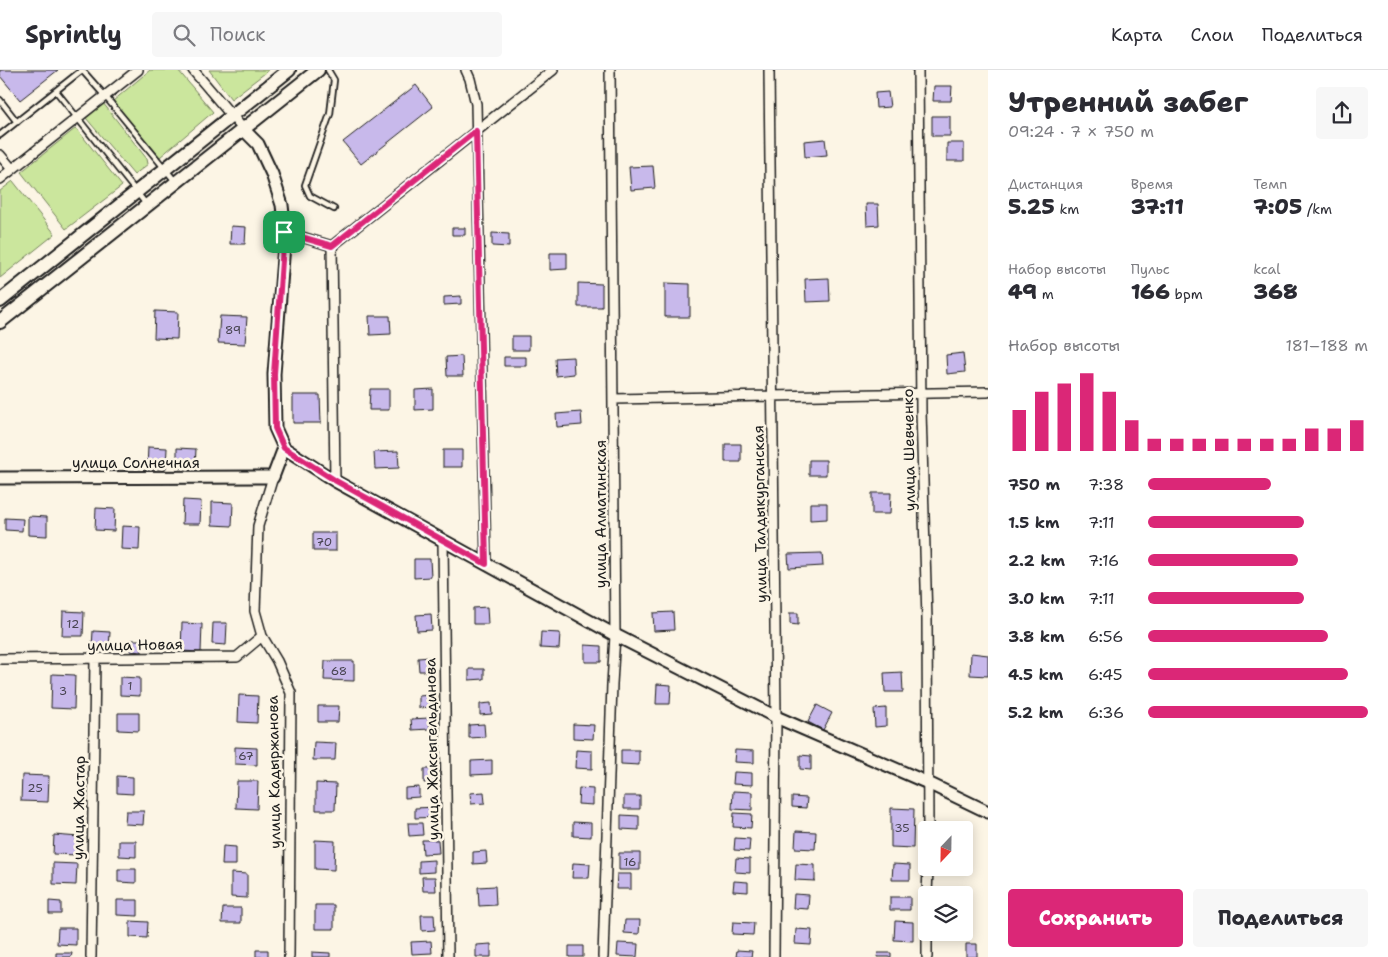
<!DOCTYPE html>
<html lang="ru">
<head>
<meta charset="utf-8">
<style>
  body { margin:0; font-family:"Shantell Sans",sans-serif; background:#f7f7f7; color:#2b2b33; height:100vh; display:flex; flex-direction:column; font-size:19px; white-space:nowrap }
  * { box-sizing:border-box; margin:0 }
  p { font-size:16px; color:#7c7c81 }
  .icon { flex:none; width:28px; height:28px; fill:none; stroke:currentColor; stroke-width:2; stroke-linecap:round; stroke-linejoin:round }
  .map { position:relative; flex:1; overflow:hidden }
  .panel { display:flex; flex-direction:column; background:#fff; width:400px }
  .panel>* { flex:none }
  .needle { width:32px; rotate:202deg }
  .controls { position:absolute; left:918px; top:751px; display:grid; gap:10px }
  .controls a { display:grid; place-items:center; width:55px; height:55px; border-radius:5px; background:#fff; box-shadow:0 2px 12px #0003; font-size:25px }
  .pin { position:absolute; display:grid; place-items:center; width:42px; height:42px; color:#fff; margin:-21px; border-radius:10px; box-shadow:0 2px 8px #0006 }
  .round { display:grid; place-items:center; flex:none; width:52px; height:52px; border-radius:5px; background:#f7f7f7 }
  .headline { display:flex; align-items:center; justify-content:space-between; height:85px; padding:0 20px }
  h1 { font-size:28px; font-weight:800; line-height:38px }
  .metrics { display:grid; grid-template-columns:repeat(3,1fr); gap:8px; height:85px; padding:5px 20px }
  .metrics div { display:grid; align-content:center }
  .metrics b { font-size:21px; font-weight:800 }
  .metrics small { font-size:14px; font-weight:400 }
  .metrics p { font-size:14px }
  .chart { height:140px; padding:10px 20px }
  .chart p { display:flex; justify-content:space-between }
  .chart svg { width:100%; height:90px; margin-top:5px; stroke:#db2777; stroke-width:6 }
  .primary-button { display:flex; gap:10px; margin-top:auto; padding:10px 20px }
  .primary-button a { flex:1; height:58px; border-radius:5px; background:#db2777; color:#fff; font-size:20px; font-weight:800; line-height:58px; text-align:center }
  .primary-button a+a { background:#f7f7f7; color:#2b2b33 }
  ul { padding:0 20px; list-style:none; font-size:16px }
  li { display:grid; grid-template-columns:80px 60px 1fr; align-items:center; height:38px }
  li i { height:12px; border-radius:6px; background:#db2777 }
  header { display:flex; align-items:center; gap:30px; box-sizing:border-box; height:70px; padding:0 25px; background:#fff; border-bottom:1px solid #e1e1e2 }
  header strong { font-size:24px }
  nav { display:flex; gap:28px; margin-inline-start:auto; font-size:18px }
  .search { width:350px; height:45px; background:#f7f7f7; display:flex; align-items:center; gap:12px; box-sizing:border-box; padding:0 18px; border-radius:5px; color:#7c7c81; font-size:19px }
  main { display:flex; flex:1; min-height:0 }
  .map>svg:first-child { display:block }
</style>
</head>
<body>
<header>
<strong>Sprintly</strong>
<div class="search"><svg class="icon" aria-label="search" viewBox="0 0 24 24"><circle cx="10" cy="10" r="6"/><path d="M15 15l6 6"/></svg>Поиск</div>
<nav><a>Карта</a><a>Слои</a><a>Поделиться</a></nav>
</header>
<main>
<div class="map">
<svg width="988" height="887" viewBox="0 0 988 887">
  <rect width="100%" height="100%" fill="#fcf5e5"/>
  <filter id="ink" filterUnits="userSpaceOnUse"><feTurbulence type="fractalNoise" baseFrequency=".02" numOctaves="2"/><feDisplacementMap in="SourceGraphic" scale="10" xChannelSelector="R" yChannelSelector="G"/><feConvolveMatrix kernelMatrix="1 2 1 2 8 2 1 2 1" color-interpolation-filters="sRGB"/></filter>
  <g filter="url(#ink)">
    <path fill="#cbe69d" stroke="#74815c" d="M 150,0 L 178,0 L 213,42 L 160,87 L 113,31 Z
      M 209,0 L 269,0 L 231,29 Z
      M 103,33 L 147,89 L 148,94 L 134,105 L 86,48 Z
      M 76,58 L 122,116 L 66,159 L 21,102 Z
      M 13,111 L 55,164 L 0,208 L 0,121 Z"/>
    <path fill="#c8b9eb" stroke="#1c1c1c" d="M 0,0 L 58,0 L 20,30 L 0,6 Z
      M 416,15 L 433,37 L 361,94 L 343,72 Z
      M 934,16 L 952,16 L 951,31 L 933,31 Z
      M 888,22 L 890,37 L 876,38 L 875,23 Z
      M 932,46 L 950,46 L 950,66 L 932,66 Z
      M 825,69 L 827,85 L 805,87 L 804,71 Z
      M 947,73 L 964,73 L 964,91 L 947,91 Z
      M 653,96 L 655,118 L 631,120 L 629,97 Z
      M 866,134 L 878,134 L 879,155 L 867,156 Z
      M 231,156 L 246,157 L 245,174 L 230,174 Z
      M 452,158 L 465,158 L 465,165 L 452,165 Z
      M 492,163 L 509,164 L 509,177 L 492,176 Z
      M 550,183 L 567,183 L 567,199 L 550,200 Z
      M 829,208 L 830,231 L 806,232 L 805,209 Z
      M 578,213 L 602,214 L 602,237 L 578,237 Z
      M 665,213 L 690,214 L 690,247 L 665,247 Z
      M 461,226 L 461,234 L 444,235 L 444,227 Z
      M 155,241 L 178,242 L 177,269 L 154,268 Z
      M 220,246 L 247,247 L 245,274 L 218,273 Z
      M 369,246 L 390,246 L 391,264 L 370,265 Z
      M 512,266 L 529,266 L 529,280 L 512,280 Z
      M 963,283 L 965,302 L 947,304 L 946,285 Z
      M 462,286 L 463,306 L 447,306 L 446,287 Z
      M 504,287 L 526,287 L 526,296 L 504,296 Z
      M 573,287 L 574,304 L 556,306 L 555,288 Z
      M 370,319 L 389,319 L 389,340 L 369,340 Z
      M 433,319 L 433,339 L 415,340 L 415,320 Z
      M 293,325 L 320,325 L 321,353 L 293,353 Z
      M 581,342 L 582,355 L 557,357 L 556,344 Z
      M 725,374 L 741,374 L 741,392 L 725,392 Z
      M 148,377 L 167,378 L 166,399 L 147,398 Z
      M 177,378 L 196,379 L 195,398 L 177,398 Z
      M 443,380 L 462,380 L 462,397 L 443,397 Z
      M 398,381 L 399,398 L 375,399 L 374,382 Z
      M 809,390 L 826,390 L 826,405 L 809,405 Z
      M 872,423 L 891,423 L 890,444 L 872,444 Z
      M 183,430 L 201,431 L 200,454 L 182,454 Z
      M 212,432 L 233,433 L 232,456 L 212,455 Z
      M 810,433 L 827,433 L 827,449 L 810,450 Z
      M 96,438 L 115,439 L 114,461 L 95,460 Z
      M 28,446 L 47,447 L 47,466 L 28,465 Z
      M 5,448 L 23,449 L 22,461 L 5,460 Z
      M 122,456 L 140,457 L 139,480 L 121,479 Z
      M 313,463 L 336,463 L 336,481 L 313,481 Z
      M 822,483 L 823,496 L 789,498 L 788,484 Z
      M 414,489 L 430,489 L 431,507 L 414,508 Z
      M 487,537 L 488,554 L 473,554 L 473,538 Z
      M 63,541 L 84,542 L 83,566 L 62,566 Z
      M 673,542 L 674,560 L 654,561 L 653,543 Z
      M 790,543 L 798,543 L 798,555 L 790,554 Z
      M 431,544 L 432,560 L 417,561 L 416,545 Z
      M 182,553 L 202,554 L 201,582 L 181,581 Z
      M 213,553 L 227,553 L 226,575 L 212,574 Z
      M 93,561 L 110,562 L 109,578 L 92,577 Z
      M 541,562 L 560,563 L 559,579 L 540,578 Z
      M 131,570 L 142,570 L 142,582 L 130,581 Z
      M 585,575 L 601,576 L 601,592 L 585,592 Z
      M 971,583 L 988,585 L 988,606 L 970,605 Z
      M 430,587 L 431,601 L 419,601 L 418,588 Z
      M 325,591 L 354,591 L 354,611 L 324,610 Z
      M 469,599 L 484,599 L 484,609 L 469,610 Z
      M 902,602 L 903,622 L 885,622 L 884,603 Z
      M 52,604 L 75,605 L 74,639 L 51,638 Z
      M 120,607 L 140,608 L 140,626 L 120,625 Z
      M 657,614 L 671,615 L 670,634 L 656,634 Z
      M 239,625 L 258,626 L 257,653 L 238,652 Z
      M 430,625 L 431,637 L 419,638 L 419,626 Z
      M 491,633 L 492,644 L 480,645 L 480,634 Z
      M 817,635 L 832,643 L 823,660 L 808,652 Z
      M 318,636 L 339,636 L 338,652 L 318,652 Z
      M 886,638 L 886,656 L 875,657 L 874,639 Z
      M 118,643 L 139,643 L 139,661 L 118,660 Z
      M 429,648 L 430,659 L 412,660 L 411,649 Z
      M 484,654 L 485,667 L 469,668 L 469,655 Z
      M 573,654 L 594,655 L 593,669 L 573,668 Z
      M 314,672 L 336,673 L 335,690 L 313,690 Z
      M 235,677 L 257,678 L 257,695 L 235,694 Z
      M 576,680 L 592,681 L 592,699 L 575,698 Z
      M 621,680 L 639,680 L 639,695 L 621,694 Z
      M 735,680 L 754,681 L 754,693 L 734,692 Z
      M 800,685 L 811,686 L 811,700 L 800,699 Z
      M 492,690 L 492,704 L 471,705 L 471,691 Z
      M 424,699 L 439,699 L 439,712 L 424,713 Z
      M 734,702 L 752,703 L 752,715 L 733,714 Z
      M 22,705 L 49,706 L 48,732 L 21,731 Z
      M 117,706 L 133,707 L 133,724 L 117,723 Z
      M 237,711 L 258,711 L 257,739 L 236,738 Z
      M 316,713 L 336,714 L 335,740 L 316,740 Z
      M 419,717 L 419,727 L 405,728 L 405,718 Z
      M 579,718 L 593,719 L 593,735 L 578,734 Z
      M 733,721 L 752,722 L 752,740 L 732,739 Z
      M 484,722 L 485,733 L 471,734 L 470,723 Z
      M 624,726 L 640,726 L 640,739 L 624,739 Z
      M 792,727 L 807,728 L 806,738 L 792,737 Z
      M 437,737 L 438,747 L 415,748 L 415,738 Z
      M 891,738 L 914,739 L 913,778 L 891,777 Z
      M 126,741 L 144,741 L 143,755 L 125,754 Z
      M 734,743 L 752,744 L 751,758 L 733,757 Z
      M 621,745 L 639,746 L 639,760 L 621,759 Z
      M 573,752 L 591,753 L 591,767 L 573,766 Z
      M 408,753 L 422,753 L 423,765 L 409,766 Z
      M 796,761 L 816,762 L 815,779 L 795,778 Z
      M 54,765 L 79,767 L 78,785 L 53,784 Z
      M 964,766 L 968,766 L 967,786 L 964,786 Z
      M 735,768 L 750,769 L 749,781 L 734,780 Z
      M 315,770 L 335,771 L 334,800 L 315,799 Z
      M 422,770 L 438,770 L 439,783 L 423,784 Z
      M 119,771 L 136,771 L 136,787 L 119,786 Z
      M 223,776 L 236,777 L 236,795 L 222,795 Z
      M 486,781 L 487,793 L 473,794 L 473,782 Z
      M 619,783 L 640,783 L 640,800 L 619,800 Z
      M 736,788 L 750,789 L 750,803 L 735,802 Z
      M 434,790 L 434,802 L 419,803 L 419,791 Z
      M 53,793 L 77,794 L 76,815 L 53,814 Z
      M 573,793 L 590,794 L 589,808 L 572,808 Z
      M 796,794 L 815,795 L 815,811 L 795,810 Z
      M 893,794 L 910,795 L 910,810 L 892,810 Z
      M 118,799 L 136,799 L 136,813 L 118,812 Z
      M 231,803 L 247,804 L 247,828 L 231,827 Z
      M 617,804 L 631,804 L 631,819 L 616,819 Z
      M 422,807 L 435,807 L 436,821 L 423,821 Z
      M 734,811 L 748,812 L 748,822 L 733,821 Z
      M 495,816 L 496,835 L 479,836 L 478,817 Z
      M 951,821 L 967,821 L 967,836 L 964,836 L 964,825 L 951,825 Z
      M 794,824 L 809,825 L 808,839 L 793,838 Z
      M 890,827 L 910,827 L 910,840 L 890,840 Z
      M 117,830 L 138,830 L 138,846 L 117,845 Z
      M 49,831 L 61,832 L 61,844 L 49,844 Z
      M 315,835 L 334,835 L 334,859 L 315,859 Z
      M 223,838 L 241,838 L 241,853 L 222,853 Z
      M 421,845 L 434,845 L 435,860 L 422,861 Z
      M 625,850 L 640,850 L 639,864 L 624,863 Z
      M 964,850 L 967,850 L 966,864 L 943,864 L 943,862 L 964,862 Z
      M 130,851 L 148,852 L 147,868 L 130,867 Z
      M 895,851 L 913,852 L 913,871 L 894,870 Z
      M 733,852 L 754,853 L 753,865 L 732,864 Z
      M 58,858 L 76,858 L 76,875 L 57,874 Z
      M 796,859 L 812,860 L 811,875 L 795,874 Z
      M 431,871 L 432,883 L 412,884 L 411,872 Z
      M 618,873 L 638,874 L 637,887 L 617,886 Z
      M 491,874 L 491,887 L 476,887 L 476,875 Z
      M 966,874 L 977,874 L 977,887 L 966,887 Z
      M 569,876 L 583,876 L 583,887 L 569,887 Z
      M 256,880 L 268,880 L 268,887 L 256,887 Z
      M 737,880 L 752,881 L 751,887 L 736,887 Z
      M 312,882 L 330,883 L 330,887 L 312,887 Z
      M 56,883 L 72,883 L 71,887 L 56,887 Z
      M 878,883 L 891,883 L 891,887 L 877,887 Z"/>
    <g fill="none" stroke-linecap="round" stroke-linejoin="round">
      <g stroke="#1c1c1c" stroke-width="8">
        <path id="service" d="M 82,0 L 105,26 L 175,111
          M 328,0 L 334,10 L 330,44 L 305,115 L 310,126 L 334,139
          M 56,21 L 146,134
          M 0,30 L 17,52
          M 0,65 L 82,0"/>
      </g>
      <g stroke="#1c1c1c" stroke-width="12">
        <path id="minor" d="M 193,0 L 243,59
          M 466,0 L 470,9 L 476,34 L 486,493
          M 769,0 L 776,647 L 774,887
          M 918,0 L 921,341 L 927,550 L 928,760
          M 0,85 L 12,99
          M 0,109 L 138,0
          M 285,162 L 332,176 L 335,411
          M 332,176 L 553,0
          M 614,329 L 988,322
          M 273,407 L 258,456 L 255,541 L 262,566 L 277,591 L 291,623 L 289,887
          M 443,471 L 448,887
          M 0,589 L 237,587 L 262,566
          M 927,825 L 928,798
          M 91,887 L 95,589
          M 603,887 L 612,614 L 615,565 L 610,0
          M 927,887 L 927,862"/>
      </g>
      <g stroke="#1c1c1c" stroke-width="15">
        <path id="tertiary" d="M 243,59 L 258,74 L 272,104 L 282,135 L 285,162 L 274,304 L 275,358 L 284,378 L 335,411 L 615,565 L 776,647 L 928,713 L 988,742
          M 0,408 L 273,407 L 284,378"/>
      </g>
      <g stroke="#1c1c1c" stroke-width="16">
        <path id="secondary" d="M 0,231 L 289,0
          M 0,252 L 318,0"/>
      </g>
      <use href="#service" stroke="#fcf5e5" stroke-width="4.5"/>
      <use href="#minor" stroke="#fcf5e5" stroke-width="9"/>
      <use href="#tertiary" stroke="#fcf5e5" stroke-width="11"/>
      <use href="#secondary" stroke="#fcf5e5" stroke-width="12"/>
    </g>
  </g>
  <g fill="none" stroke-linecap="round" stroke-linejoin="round" filter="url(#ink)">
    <g stroke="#fff" stroke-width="10">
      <path id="route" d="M 476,61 L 486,494 L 336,411 L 284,378 L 275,358 L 274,304 L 284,162 L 332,176 Z"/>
    </g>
    <use href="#route" stroke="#db2777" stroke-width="6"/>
  </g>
  <g text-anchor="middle" stroke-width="5" stroke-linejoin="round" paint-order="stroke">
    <g font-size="12" fill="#474350">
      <text x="233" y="264">89</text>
      <text x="324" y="476">70</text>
      <text x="73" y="558">12</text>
      <text x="339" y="605">68</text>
      <text x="130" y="620">1</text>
      <text x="63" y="625">3</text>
      <text x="246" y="690">67</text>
      <text x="35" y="722">25</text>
      <text x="902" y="762">35</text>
      <text x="630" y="796">16</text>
    </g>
    <g font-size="15" fill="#1c1c1c" stroke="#fcf5e5">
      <text transform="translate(909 380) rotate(-91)" y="5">улица Шевченко</text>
      <text x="136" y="398">улица Солнечная</text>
      <text transform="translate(601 444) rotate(-90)" y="5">улица Алматинская</text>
      <text transform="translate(760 444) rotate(-91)" y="5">улица Талдыкурганская</text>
      <text transform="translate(135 575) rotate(-1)" y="5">улица Новая</text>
      <text transform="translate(432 679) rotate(-91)" y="5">улица Жаксыгельдинова</text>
      <text transform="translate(274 702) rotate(-91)" y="5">улица Кадыржанова</text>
      <text transform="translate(79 738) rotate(-89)" y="5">улица Жастар</text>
    </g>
  </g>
</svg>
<div class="controls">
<a><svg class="needle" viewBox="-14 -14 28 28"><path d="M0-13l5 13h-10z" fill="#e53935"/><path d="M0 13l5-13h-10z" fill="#7c7c81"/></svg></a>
<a><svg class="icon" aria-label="layers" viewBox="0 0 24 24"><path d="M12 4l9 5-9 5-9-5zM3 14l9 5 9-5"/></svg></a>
</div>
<div class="pin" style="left:284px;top:162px;background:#1e9e55"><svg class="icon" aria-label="arrive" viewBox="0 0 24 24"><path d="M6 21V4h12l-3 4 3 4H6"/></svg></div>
</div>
<section class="panel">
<div class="headline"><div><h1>Утренний забег</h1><p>09:24 · 7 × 750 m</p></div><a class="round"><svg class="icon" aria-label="share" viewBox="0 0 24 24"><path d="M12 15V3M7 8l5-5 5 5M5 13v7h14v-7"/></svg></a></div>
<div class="metrics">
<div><p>Дистанция</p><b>5.25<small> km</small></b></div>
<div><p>Время</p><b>37:11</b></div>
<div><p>Темп</p><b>7:05<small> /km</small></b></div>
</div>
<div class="metrics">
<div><p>Набор высоты</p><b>49<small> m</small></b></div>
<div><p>Пульс</p><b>166<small> bpm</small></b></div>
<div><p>kcal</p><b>368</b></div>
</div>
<div class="chart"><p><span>Набор высоты</span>181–188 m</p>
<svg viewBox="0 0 160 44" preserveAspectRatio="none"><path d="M5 44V24M15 44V15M25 44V11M35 44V6M45 44V15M55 44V29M65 44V38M75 44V38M85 44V38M95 44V38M105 44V38M115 44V38M125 44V38M135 44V33M145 44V33M155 44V29"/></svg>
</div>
<ul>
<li><b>750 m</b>7:38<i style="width:56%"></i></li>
<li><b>1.5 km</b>7:11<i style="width:71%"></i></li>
<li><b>2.2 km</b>7:16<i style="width:68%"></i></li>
<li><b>3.0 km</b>7:11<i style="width:71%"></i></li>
<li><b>3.8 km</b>6:56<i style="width:82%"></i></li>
<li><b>4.5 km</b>6:45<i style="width:91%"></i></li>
<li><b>5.2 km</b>6:36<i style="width:100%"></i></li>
</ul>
<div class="primary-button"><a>Сохранить</a><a>Поделиться</a></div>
</section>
</main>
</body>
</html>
